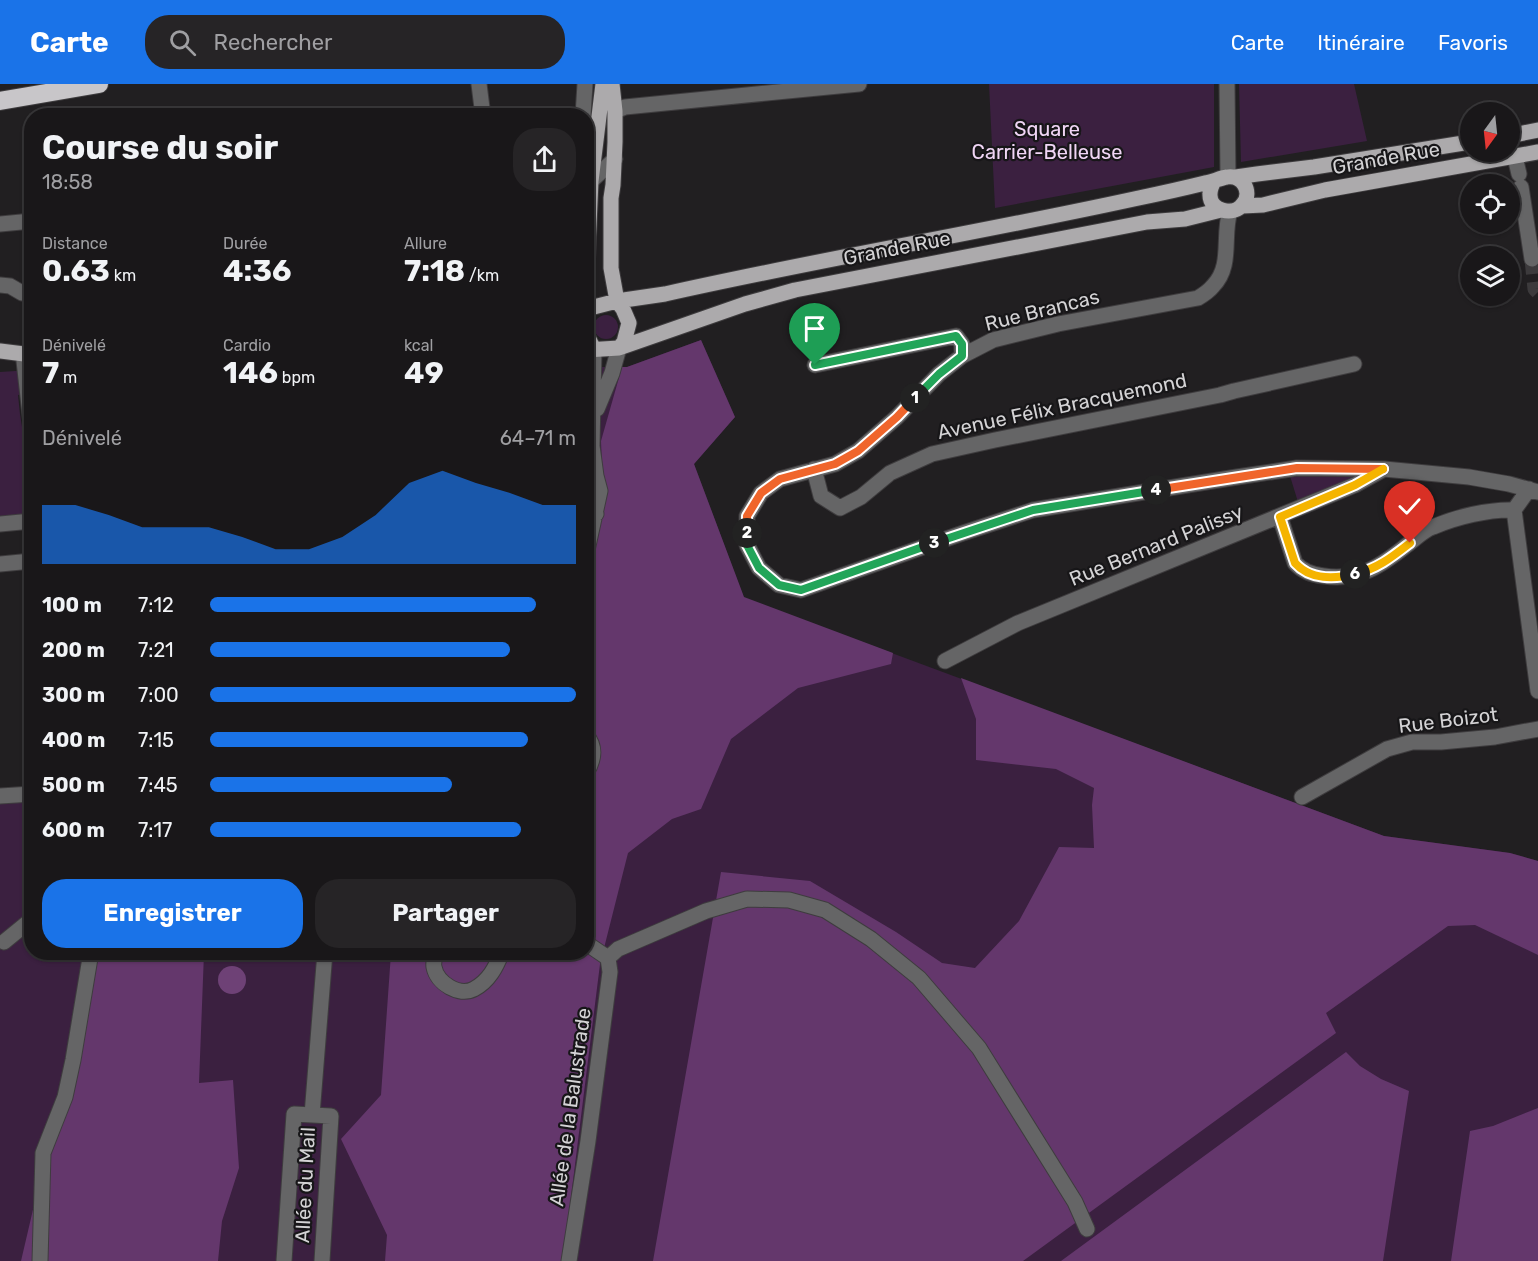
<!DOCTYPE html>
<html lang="fr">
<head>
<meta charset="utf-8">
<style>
  body { margin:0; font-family:Rubik,sans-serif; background:#262426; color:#f1f3f6; height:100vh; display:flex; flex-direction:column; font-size:22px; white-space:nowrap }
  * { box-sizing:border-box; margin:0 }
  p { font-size:20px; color:#9f9fa2 }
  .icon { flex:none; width:33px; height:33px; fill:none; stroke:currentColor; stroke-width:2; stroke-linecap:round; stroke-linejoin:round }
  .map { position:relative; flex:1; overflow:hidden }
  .drawer { position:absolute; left:24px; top:24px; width:570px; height:852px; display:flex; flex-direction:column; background:#191719; border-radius:24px; box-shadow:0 2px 4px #0004,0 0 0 2px #373638 }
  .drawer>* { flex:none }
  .needle { width:39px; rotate:195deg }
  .buttons { position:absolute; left:1460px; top:18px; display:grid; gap:12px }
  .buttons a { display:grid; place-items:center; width:60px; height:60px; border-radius:50%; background:#191719; box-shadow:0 2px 4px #0004,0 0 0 2px #373638; font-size:30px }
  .pin { position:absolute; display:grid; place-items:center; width:51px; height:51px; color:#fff; margin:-62px -26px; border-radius:50% 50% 50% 0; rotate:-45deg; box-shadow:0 0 6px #0007 }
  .pin .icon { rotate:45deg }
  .km { position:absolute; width:30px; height:30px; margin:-15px; border-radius:50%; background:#222; color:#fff; font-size:16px; line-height:30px; text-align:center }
  .round { display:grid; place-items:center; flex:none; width:63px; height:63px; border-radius:24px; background:#262426 }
  .summary { display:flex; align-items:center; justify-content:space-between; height:102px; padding:0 18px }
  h1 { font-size:33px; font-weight:700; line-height:45px }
  .stats { display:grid; grid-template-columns:repeat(3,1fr); gap:9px; height:102px; padding:6px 18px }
  .stats div { display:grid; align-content:center }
  .stats b { font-size:30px; font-weight:700 }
  .stats small { font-size:16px; font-weight:400 }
  .stats p { font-size:16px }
  .chart { height:168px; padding:12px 18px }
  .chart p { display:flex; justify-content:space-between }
  .chart svg { width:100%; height:108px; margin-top:6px; fill:#1a73e8; opacity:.7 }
  .primary-button { display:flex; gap:12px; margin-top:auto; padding:12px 18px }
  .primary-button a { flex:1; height:69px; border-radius:24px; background:#1a73e8; color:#fff; font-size:24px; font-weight:700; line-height:69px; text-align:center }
  .primary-button a+a { background:#262426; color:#f1f3f6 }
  ul { padding:0 18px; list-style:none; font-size:20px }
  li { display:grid; grid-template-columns:96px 72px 1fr; align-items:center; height:45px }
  li i { height:15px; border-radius:8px; background:#1a73e8 }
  header { display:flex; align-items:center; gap:36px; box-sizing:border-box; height:84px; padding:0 30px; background:#1a73e8; color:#fff }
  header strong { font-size:28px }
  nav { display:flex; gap:33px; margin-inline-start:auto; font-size:21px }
  .search { width:420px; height:54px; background:#262426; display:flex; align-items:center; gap:15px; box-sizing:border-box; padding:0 21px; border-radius:24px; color:#9f9fa2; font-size:22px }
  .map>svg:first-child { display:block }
</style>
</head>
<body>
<header>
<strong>Carte</strong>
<div class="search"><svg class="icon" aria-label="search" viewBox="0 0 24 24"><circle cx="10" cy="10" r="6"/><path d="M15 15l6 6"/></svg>Rechercher</div>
<nav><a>Carte</a><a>Itinéraire</a><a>Favoris</a></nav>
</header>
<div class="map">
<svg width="1538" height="1177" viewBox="0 0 1538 1177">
  <rect width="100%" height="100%" fill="#211f21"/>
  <path fill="#3b2040" d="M 989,0 L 1214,0 L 1214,83 L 995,124 Z
    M 1239,0 L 1354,0 L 1367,57 L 1241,78 Z
    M594 243a12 12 0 1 1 24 0a12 12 0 1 1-24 0Z
    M 701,256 L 735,333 L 694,380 L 744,514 L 1384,752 L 1510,769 L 1538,777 L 1538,1177 L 0,1177 L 0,719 L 31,716 L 32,868 L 586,868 L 587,283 L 627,283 Z
    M 31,286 L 31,309 L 18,311 L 20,330 L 31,401 L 31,437 L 0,440 L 0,288 Z
    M 1359,391 L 1298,418 L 1290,392 Z"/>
  <path fill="#64376c" d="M 701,256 L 735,333 L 694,380 L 744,513 L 893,569 L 891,580 L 798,604 L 731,655 L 701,725 L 672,735 L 628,769 L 600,880 L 563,1177 L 385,1177 L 387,1151 L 341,1055 L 381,1011 L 391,869 L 586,868 L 587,426 L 602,384 L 601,357 L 622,283 L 627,283 Z
    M 961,594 L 1384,752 L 1510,769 L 1538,777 L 1538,871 L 1475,841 L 1448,842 L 1326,929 L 1336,949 L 1023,1177 L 653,1177 L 721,788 L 810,797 L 896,848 L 942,879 L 975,884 L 1019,837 L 1059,763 L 1094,764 L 1092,721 L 1094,704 L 1056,685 L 976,676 L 976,635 Z
    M 87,869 L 204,869 L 199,999 L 233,996 L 239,1084 L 222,1137 L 218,1177 L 21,1177 L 46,1070 Z
    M 1346,968 L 1360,982 L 1381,995 L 1409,1007 L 1383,1177 L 1061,1177 Z
    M 1538,1024 L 1538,1177 L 1451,1177 L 1470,1047 L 1493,1042 Z"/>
  <path fill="#6e4176" d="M218 896a14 14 0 1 1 28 0a14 14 0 1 1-28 0Z"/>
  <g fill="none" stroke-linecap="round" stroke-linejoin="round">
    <path stroke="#3c3a3c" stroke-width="15" stroke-dasharray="15 8" stroke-linecap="butt" d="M 1532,175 L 1535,205 L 1538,208"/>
    <g stroke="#3e3c3e" stroke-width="17">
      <path id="minor" d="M 479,0 L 483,32
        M 1227,0 L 1228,92
        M 615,27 L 625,23 L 859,0
        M 583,32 L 585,0
        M 1515,73 L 1519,90
        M 591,97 L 615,75
        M 1521,103 L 1532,175
        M 1230,127 C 1222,152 1233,182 1213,202 C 1209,207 1203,211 1198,214 L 1058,240 L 993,256 L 962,272 L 939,290 L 897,333 L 858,367 L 835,380 L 780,395 L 761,409 L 747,432 L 747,461 L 759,484 L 779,501 L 801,506 L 963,449 L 1033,426 L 1237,393 L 1297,384 L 1384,385 L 1469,393 L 1509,400 L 1538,408
        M 0,140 L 32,137
        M 0,201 L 10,202 L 22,209
        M 24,277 L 32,349
        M 815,281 L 956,252 L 962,260 L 962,272
        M 597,325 L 612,289 L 619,264
        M 814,385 L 821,412 L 840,424 L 861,413 L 890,389 L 932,370 L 995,356 L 1220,311 L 1234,307 L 1354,280
        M 588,403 L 587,414 L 596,430
        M 1529,405 L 1514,426 L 1538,607
        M 1280,433 L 1295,479 C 1303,488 1313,491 1324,492 C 1359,497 1381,482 1407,461 C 1415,455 1424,446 1433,443 C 1456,433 1489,425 1514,426
        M 0,440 L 32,437
        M 586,471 L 600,407 L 596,392 L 592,362 L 594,266
        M 0,480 L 32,477
        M 945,577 L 1018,539 L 1355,401 L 1384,385
        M 586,651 C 596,663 594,676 586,689
        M 0,712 L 32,710
        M 1302,713 L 1387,665 L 1412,658 L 1441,658 L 1495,653 L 1538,645
        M 4,858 L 32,835
        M 586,859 L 608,874
        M 436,868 C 435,872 433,879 434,883 C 437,899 459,913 474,905 C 489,897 496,883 502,868
        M 608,874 L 618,865 L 706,827 L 747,815 L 789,816 L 825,826 L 871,855 L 919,894 L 979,964 L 1075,1118 L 1087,1145
        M 312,1031 L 325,868
        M 40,1177 L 43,1069 L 65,1013 L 73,976 L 91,868
        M 284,1177 L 294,1030 L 331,1032 L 322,1177
        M 569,1177 L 588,1057 L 610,888 L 608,874"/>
    </g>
    <g stroke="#3e3c3e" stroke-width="17">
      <path id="major" d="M 612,0 L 615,27 L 615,58 L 613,101 L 611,114 L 611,184 L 617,217 L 623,225 L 629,239 L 624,258 L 619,264
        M 1509,52 L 1538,46
        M 1236,93 L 1257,90 L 1314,83 L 1470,58
        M 1242,122 L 1263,121 L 1325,106 L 1538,68
        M 586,208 L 591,97 L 603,0
        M 586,225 L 617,217 L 665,210 C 820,175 978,149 1134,115 C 1158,110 1181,105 1205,99 C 1212,98 1220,94 1227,93 C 1242,90 1253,108 1243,120 C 1234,133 1209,127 1210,110 C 1210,106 1212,101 1214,97
        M 586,249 L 594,266
        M 586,266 L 619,264 L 745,220 L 795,206 L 1147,138 L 1185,135 L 1221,126
        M 0,267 L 32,271"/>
    </g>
    <g stroke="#3e3c3e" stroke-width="20">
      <path id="highway" d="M 0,17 L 99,0"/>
    </g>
    <use href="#minor" stroke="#656566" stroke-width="15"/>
    <use href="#major" stroke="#acaaac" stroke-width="15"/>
    <use href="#highway" stroke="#c8c6c9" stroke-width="18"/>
  </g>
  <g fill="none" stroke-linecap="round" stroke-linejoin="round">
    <g stroke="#fff" stroke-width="12">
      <path id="split-1" d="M 815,281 L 956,252 L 962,260 L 962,272 L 939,290 L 915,314"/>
    </g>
    <g stroke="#fff" stroke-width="12">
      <path id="split-2" d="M 747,449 L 747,432 L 761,409 L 780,395 L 835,380 L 858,367 L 897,333 L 915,314"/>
    </g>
    <g stroke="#fff" stroke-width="12">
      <path id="split-3" d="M 747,449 L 747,461 L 759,484 L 779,501 L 801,506 L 934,459"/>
    </g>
    <g stroke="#fff" stroke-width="12">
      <path id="split-4" d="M 934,459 L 1033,426 L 1156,406"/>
    </g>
    <g stroke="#fff" stroke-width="12">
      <path id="split-5" d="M 1156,406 L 1297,384 L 1383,385"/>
    </g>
    <g stroke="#fff" stroke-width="12">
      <path id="split-6" d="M 1355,490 C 1335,495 1310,496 1295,479 L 1280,433 L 1355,401 L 1383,385"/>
    </g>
    <g stroke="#fff" stroke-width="12">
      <path id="split-7" d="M 1355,490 C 1377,485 1392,473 1410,459"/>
    </g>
    <use href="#split-1" stroke="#22a559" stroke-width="8"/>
    <use href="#split-2" stroke="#f0652b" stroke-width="8"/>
    <use href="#split-3" stroke="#22a559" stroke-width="8"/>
    <use href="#split-4" stroke="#22a559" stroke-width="8"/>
    <use href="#split-5" stroke="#f0652b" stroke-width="8"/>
    <use href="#split-6" stroke="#f5b400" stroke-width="8"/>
    <use href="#split-7" stroke="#f5b400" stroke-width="8"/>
  </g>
  <g text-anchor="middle" stroke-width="4.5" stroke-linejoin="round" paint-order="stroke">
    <g font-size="20" fill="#f0d5f5" stroke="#171618">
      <text x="1047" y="52">Square<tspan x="1047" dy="23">Carrier-Belleuse</tspan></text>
    </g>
    <g font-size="20" fill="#d4d3d5" stroke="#171618">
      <text transform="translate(1386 74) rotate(-10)" y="7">Grande Rue</text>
      <text transform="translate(897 164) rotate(-11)" y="7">Grande Rue</text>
      <text transform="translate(1042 226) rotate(-14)" y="7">Rue Brancas</text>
      <text transform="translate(1062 322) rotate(-12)" y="7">Avenue Félix Bracquemond</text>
      <text transform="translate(1156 461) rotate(-22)" y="7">Rue Bernard Palissy</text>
      <text transform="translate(1448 636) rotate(-7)" y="7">Rue Boizot</text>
      <text transform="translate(570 1023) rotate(-82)" y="7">Allée de la Balustrade</text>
      <text transform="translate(305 1101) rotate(-87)" y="7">Allée du Mail</text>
    </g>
  </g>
</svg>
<div class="buttons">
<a><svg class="needle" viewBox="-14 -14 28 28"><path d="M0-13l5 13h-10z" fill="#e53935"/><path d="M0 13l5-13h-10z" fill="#9f9fa2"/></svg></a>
<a><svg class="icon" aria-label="locate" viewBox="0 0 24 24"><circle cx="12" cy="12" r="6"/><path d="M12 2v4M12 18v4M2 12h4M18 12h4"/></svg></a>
<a><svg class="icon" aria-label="layers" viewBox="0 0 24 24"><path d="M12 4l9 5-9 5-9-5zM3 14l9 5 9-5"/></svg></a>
</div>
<div class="pin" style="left:815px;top:281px;background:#1e9e55"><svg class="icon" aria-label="arrive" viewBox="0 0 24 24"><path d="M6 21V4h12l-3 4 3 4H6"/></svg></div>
<div class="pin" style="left:1410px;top:459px;background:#d93025"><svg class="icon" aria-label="check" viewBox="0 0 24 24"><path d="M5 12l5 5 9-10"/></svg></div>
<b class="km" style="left:915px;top:314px">1</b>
<b class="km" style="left:747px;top:449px">2</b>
<b class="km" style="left:934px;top:459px">3</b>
<b class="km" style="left:1156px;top:406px">4</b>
<b class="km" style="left:1355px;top:490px">6</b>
<section class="drawer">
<div class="summary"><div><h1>Course du soir</h1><p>18:58</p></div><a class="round"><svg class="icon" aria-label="share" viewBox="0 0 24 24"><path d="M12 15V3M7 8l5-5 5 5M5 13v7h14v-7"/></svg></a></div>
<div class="stats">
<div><p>Distance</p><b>0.63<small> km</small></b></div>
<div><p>Durée</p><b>4:36</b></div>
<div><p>Allure</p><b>7:18<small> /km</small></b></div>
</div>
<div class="stats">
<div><p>Dénivelé</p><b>7<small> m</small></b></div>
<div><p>Cardio</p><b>146<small> bpm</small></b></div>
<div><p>kcal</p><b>49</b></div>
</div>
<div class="chart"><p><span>Dénivelé</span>64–71 m</p>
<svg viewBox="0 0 160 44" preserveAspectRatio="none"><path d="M0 44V20L10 20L20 24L30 29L40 29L50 29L60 33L70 38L80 38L90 33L100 24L110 11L120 6L130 11L140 15L150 20L160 20V44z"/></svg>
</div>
<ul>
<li><b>100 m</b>7:12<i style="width:89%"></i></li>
<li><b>200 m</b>7:21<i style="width:82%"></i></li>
<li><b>300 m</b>7:00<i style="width:100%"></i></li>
<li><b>400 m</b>7:15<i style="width:87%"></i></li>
<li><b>500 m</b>7:45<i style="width:66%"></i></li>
<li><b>600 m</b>7:17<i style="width:85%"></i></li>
</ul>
<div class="primary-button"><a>Enregistrer</a><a>Partager</a></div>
</section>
</div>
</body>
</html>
